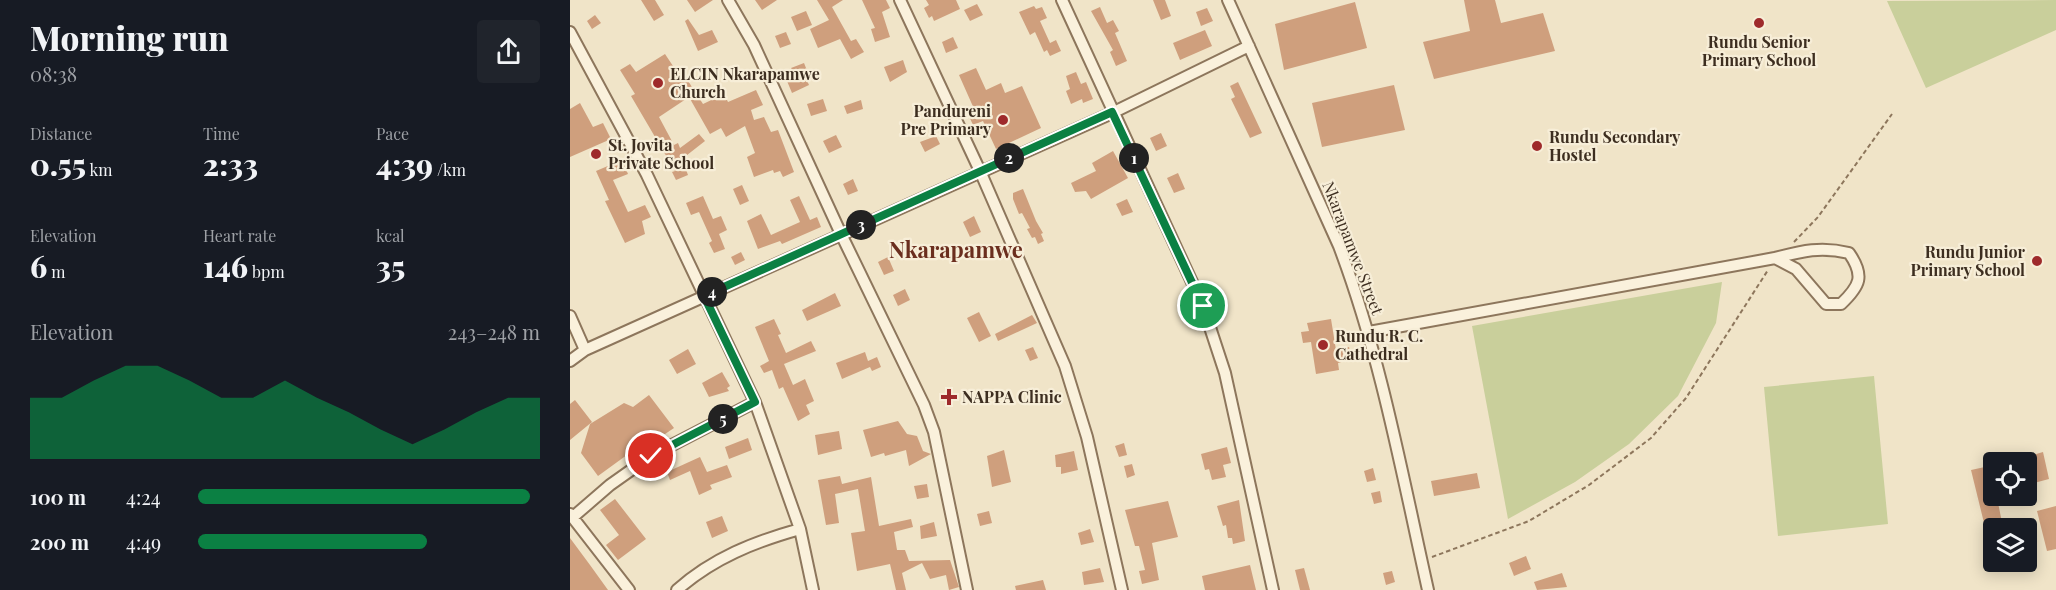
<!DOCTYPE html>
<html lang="en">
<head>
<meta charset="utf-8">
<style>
  body { margin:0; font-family:"Playfair Display",serif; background:#20242c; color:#f1f3f6; height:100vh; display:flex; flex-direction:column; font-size:22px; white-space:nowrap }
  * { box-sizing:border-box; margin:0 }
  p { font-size:20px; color:#9ea1a6 }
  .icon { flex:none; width:33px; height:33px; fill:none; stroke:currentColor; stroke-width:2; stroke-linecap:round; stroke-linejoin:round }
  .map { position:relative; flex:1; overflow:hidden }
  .details { display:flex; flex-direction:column; background:#171b24; width:570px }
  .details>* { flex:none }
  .fabs { position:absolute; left:1413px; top:452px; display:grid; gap:12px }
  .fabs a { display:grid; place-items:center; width:54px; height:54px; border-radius:6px; background:#171b24; box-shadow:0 3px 15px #0003; font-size:30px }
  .pin { position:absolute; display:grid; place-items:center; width:51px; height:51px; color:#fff; margin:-26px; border:3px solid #fff; border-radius:50%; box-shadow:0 2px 6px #0007 }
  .km { position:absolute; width:30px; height:30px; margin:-15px; border-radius:50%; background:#222; color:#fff; font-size:16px; line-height:30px; text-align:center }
  .round { display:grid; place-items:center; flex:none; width:63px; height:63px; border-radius:6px; background:#20242c }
  .head { display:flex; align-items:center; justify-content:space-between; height:102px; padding:0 30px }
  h1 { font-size:33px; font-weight:800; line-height:45px }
  .figures { display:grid; grid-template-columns:repeat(3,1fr); gap:9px; height:102px; padding:6px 30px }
  .figures div { display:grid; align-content:center }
  .figures b { font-size:30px; font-weight:800 }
  .figures small { font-size:16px; font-weight:400 }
  .figures p { font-size:16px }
  .chart { height:168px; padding:12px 30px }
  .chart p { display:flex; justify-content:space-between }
  .chart svg { width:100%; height:108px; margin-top:6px; fill:#0b8043; opacity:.7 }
  ul { padding:0 30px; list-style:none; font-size:20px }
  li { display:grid; grid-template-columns:96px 72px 1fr; align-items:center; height:45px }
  li i { height:15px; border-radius:8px; background:#0b8043 }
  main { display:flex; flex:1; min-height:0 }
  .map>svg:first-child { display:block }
</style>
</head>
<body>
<main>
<section class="details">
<div class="head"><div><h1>Morning run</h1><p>08:38</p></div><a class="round"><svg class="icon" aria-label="share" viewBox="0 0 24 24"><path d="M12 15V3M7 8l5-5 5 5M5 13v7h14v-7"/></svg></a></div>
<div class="figures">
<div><p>Distance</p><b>0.55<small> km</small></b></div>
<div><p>Time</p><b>2:33</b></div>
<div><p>Pace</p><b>4:39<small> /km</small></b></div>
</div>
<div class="figures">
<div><p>Elevation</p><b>6<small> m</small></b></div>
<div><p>Heart rate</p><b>146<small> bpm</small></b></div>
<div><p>kcal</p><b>35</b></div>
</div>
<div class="chart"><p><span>Elevation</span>243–248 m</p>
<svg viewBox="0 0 160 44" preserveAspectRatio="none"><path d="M0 44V19L10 19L20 12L30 6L40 6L50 12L60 19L70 19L80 12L90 19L100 25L110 32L120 38L130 32L140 25L150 19L160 19V44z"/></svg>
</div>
<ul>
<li><b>100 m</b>4:24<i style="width:97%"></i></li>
<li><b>200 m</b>4:49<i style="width:67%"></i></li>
</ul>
</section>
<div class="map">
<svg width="1486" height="590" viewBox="0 0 1486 590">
  <rect width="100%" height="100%" fill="#f0e4c8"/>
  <path fill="#c9cf9b" d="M 1486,0 L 1486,30 L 1356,88 L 1317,1 Z
    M 1152,282 L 1146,323 L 1108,396 L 1059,444 L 1005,482 L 938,519 L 902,326 Z
    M 1304,376 L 1318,524 L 1208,536 L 1194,387 Z"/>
  <path fill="#cf9f7d" d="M 71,0 L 85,0 L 94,15 L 84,21 Z
    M 117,0 L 143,0 L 125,12 Z
    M 185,0 L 207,0 L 192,10 Z
    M 247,0 L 273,0 L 262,7 L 281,41 L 286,39 L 294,52 L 281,59 L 270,39 L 248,48 L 240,29 L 259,20 Z
    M 292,0 L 316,0 L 320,8 L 312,12 L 320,37 L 305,42 L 301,29 L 305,28 Z
    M 356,0 L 386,0 L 390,9 L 364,21 L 362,16 L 359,18 L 354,8 L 359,5 Z
    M 583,0 L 595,0 L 601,16 L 591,20 Z
    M 894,0 L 925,0 L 931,23 L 973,13 L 985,51 L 864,79 L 853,42 L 900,31 Z
    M 785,2 L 797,48 L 714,70 L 705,24 Z
    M 407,4 L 413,15 L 400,21 L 394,10 Z
    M 464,6 L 466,9 L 472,7 L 477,18 L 470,21 L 480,43 L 486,40 L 491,51 L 480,56 L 477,50 L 474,52 L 465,32 L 460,35 L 449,12 Z
    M 530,7 L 537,23 L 543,20 L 549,31 L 545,33 L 557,61 L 546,66 L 540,52 L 543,50 L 521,11 Z
    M 637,8 L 643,21 L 631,26 L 626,12 Z
    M 236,11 L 242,25 L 227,31 L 221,17 Z
    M 25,15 L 31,23 L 22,29 L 17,21 Z
    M 118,19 L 129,35 L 142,30 L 148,42 L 128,51 L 115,21 Z
    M 635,30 L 642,46 L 610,60 L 603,43 Z
    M 216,32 L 221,44 L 210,48 L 205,36 Z
    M 383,37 L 388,48 L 376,53 L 372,42 Z
    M 95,54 L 105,69 L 109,67 L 133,104 L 154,94 L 158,102 L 186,90 L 193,105 L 181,110 L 184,120 L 194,117 L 201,132 L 208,130 L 224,172 L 213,177 L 210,171 L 204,173 L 203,170 L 184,177 L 177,157 L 185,153 L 175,126 L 156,137 L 151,128 L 140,134 L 119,97 L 89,117 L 104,145 L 108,143 L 110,148 L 129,134 L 135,141 L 112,159 L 118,175 L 106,180 L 102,172 L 105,171 L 61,96 L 65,94 L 50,70 L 60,64 L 66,72 Z
    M 333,60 L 337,72 L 320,82 L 314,67 Z
    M 234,63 L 238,73 L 234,74 L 239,85 L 222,93 L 217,81 L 225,78 L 221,68 Z
    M 406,68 L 416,90 L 431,83 L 435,93 L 452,86 L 471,128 L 426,149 L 413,121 L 403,125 L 398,114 L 405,111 L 389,75 Z
    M 506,72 L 511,84 L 516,82 L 523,99 L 513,103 L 512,99 L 501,104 L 496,91 L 500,89 L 496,76 Z
    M 668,82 L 692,133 L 680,138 L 661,99 L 665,97 L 660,86 Z
    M 824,85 L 835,130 L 752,147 L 742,103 Z
    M 253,99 L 257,111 L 241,116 L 237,104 Z
    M 291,100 L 293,109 L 277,114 L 274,106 Z
    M 10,103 L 23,127 L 33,123 L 41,139 L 0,157 L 0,109 Z
    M 591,133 L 597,146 L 586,151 L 580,138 Z
    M 266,135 L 272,147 L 259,153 L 253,141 Z
    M 366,136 L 370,144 L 355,152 L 350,142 Z
    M 543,151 L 558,178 L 521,199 L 516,191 L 505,192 L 501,183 L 526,171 L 522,163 Z
    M 52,160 L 58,174 L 43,180 L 58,212 L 75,205 L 81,217 L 72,221 L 75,234 L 55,243 L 35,201 L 39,200 L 26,171 Z
    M 608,173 L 615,189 L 604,193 L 597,178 Z
    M 283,179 L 288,191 L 278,195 L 273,184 Z
    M 172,185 L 179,201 L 170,205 L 163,189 Z
    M 453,189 L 466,221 L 473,233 L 471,234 L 474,241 L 468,244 L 465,237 L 462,238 L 457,229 L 460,228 L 452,213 L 449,214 L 443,199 L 443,193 Z
    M 133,196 L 143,219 L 151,216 L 157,230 L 149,234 L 155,249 L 144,253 L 139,243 L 142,241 L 129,212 L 121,215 L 116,203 Z
    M 229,196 L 240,220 L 247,217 L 251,227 L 212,244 L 210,241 L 188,249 L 177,221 L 191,214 L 201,235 L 230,222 L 220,200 Z
    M 557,199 L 563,212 L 552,216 L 546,204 Z
    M 404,216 L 411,232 L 400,237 L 393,222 Z
    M 171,252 L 175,260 L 165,265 L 161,257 Z
    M 318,257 L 324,271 L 314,275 L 308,262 Z
    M 335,289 L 340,300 L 328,306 L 323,295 Z
    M 265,293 L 271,306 L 237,321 L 232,310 Z
    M 409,312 L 421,336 L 409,342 L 397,318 Z
    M 462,315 L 467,323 L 428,341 L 425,334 Z
    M 204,319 L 211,334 L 208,335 L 216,353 L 241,341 L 246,351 L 214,364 L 223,385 L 235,379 L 244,401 L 236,405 L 240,414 L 228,421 L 213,387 L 209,389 L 202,370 L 194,373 L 190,366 L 199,361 L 185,327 Z
    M 761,319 L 766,350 L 779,347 L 782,359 L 768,363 L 769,370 L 746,374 L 741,342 L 733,343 L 731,332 L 739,331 L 737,323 Z
    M 463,347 L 468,358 L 460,361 L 455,350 Z
    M 118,349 L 126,364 L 107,374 L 99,360 Z
    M 295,352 L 298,361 L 307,357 L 311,367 L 302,371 L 300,367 L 272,379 L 266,363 Z
    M 152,372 L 160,386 L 157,388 L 159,391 L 139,397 L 132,383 Z
    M 79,395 L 104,428 L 86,440 L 83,436 L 28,476 L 11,453 L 20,424 L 54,403 L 63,407 Z
    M 5,400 L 22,422 L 0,440 L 0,404 Z
    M 328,421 L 337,434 L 347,436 L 353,451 L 361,454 L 339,466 L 336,450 L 315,456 L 314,453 L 301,457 L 293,430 Z
    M 269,431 L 272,449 L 248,455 L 245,435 Z
    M 178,438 L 182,450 L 159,459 L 155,447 Z
    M 554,443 L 557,455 L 549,457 L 545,446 Z
    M 657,447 L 661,463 L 653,465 L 656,477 L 642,480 L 639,469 L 635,470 L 631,454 Z
    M 434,450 L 441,482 L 422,487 L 417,456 Z
    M 504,451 L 508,470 L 491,474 L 491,467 L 486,467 L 485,455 Z
    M 1473,452 L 1479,479 L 1456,485 L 1456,457 Z
    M 130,457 L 137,472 L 157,465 L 162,477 L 140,485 L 142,489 L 129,495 L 120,471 L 100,480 L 97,472 Z
    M 562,464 L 565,475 L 557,478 L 554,466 Z
    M 1424,465 L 1424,499 L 1427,498 L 1433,527 L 1416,531 L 1401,470 Z
    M 803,468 L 806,480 L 797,482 L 794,471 Z
    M 907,473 L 910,488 L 864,496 L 861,481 Z
    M 270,476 L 272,484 L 301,477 L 309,526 L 341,519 L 343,527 L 324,532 L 327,550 L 335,550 L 339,561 L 380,560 L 389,587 L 379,590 L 376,575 L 360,579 L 352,563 L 332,573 L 336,590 L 326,590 L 320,564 L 287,571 L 281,533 L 295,531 L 288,489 L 265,494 L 269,523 L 256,525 L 251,497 L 248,480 Z
    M 357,484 L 359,497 L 347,499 L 344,486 Z
    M 810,491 L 812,502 L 804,504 L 801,493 Z
    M 45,499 L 76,539 L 48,560 L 36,545 L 49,535 L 30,510 Z
    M 669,500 L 675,541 L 663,544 L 662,538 L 658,538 L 656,525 L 653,526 L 647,506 Z
    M 598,501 L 608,537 L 582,543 L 589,580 L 572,584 L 569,571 L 575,570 L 569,546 L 565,546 L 555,510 Z
    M 1486,506 L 1486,549 L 1477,551 L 1467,511 Z
    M 419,511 L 422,523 L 410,526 L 407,514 Z
    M 152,516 L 158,531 L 142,538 L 136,522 Z
    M 364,522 L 367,536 L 351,539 L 350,526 Z
    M 520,529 L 524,542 L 511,545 L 508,533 Z
    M 0,538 L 20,565 L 38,590 L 0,590 Z
    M 956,556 L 961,569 L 944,576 L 939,563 Z
    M 680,565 L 686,590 L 635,590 L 632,576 Z
    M 530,568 L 534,582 L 514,585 L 512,572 Z
    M 734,568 L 740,590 L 730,590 L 725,570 Z
    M 822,571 L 825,582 L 816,585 L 813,573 Z
    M 992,573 L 997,587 L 967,590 L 964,582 Z
    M 473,580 L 476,590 L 446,590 L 445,586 Z"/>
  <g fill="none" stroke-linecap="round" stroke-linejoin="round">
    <g stroke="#8d765c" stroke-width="14">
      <path id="minor" d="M 158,0 L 184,45 L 271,234 L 354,405 L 364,432 L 397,590
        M 330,0 L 410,171 L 495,366 L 517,437 L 552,590
        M 492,0 L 633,306 L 655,373 L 703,590
        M 658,0 L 769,246 C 811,357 832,474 858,590
        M 0,32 L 77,175 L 185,402 L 230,529 L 243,590
        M 0,316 L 15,350
        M 799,332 L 1205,258 L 1226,269 L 1256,304 L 1271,304 C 1290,286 1295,276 1279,253 C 1251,246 1232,251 1205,258
        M 0,361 L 15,350 L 542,113 L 679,46
        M 0,514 L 59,590
        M 3,517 L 40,485 L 81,456 L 185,402
        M 107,590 C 143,558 184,542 230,529"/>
    </g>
    <path stroke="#8d765c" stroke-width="2" stroke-dasharray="4.5 3" stroke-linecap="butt" d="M 1224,242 L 1248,217 L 1322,114
      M 862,557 L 959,521 L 1019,485 L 1081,438 L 1116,398 L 1198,270"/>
    <use href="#minor" stroke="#faf1dc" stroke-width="10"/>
  </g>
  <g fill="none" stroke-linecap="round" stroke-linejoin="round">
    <g stroke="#fff" stroke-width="12">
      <path id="route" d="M 81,456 L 185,402 L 134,296 L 542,112 L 633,306"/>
    </g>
    <use href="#route" stroke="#0b8043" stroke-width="8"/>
  </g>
  <g fill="#9e2a2b" stroke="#f7eed8" stroke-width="2">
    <circle cx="1189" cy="23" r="6"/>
    <circle cx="88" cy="83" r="6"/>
    <circle cx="433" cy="120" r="6"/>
    <circle cx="967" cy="146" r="6"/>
    <circle cx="26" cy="154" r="6"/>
    <circle cx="1467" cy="261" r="6"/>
    <circle cx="753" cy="345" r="6"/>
    <path d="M376 388h6v6h6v6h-6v6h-6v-6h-6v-6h6z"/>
  </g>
  <g text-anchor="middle" stroke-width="4.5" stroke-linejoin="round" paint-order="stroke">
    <g font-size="16" font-weight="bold" fill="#3d2e20" stroke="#f7eed8" text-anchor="start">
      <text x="1189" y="48" text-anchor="middle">Rundu Senior<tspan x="1189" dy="18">Primary School</tspan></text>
      <text x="100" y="80">ELCIN Nkarapamwe<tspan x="100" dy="18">Church</tspan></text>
      <text x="421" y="117" text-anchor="end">Pandureni<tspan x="421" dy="18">Pre Primary</tspan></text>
      <text x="979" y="143">Rundu Secondary<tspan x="979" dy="18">Hostel</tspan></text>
      <text x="38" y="151">St. Jovita<tspan x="38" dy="18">Private School</tspan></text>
      <text x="1455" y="258" text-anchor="end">Rundu Junior<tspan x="1455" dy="18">Primary School</tspan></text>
      <text x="765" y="342">Rundu R. C.<tspan x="765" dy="18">Cathedral</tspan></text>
      <text x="392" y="403">NAPPA Clinic</text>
    </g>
    <g font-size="16" fill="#3d2e20" stroke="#f7eed8">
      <text transform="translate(783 248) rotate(69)" y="6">Nkarapamwe Street</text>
    </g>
    <g font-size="22" font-weight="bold" fill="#6b2e1e" stroke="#f7eed8">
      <text x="386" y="258">Nkarapamwe</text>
    </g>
  </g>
</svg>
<div class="fabs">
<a><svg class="icon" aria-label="locate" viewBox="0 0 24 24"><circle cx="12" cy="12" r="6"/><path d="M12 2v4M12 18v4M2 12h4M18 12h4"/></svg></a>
<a><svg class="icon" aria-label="layers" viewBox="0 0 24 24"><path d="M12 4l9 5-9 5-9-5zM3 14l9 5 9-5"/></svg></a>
</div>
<div class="pin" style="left:633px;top:306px;background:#1e9e55"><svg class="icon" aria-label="arrive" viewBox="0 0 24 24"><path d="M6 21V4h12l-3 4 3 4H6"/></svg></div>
<div class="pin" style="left:81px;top:456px;background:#d93025"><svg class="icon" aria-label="check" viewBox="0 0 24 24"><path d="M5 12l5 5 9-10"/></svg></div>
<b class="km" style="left:564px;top:158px">1</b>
<b class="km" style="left:439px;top:158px">2</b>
<b class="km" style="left:291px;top:225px">3</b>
<b class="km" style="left:142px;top:292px">4</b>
<b class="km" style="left:153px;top:419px">5</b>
</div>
</main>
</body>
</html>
